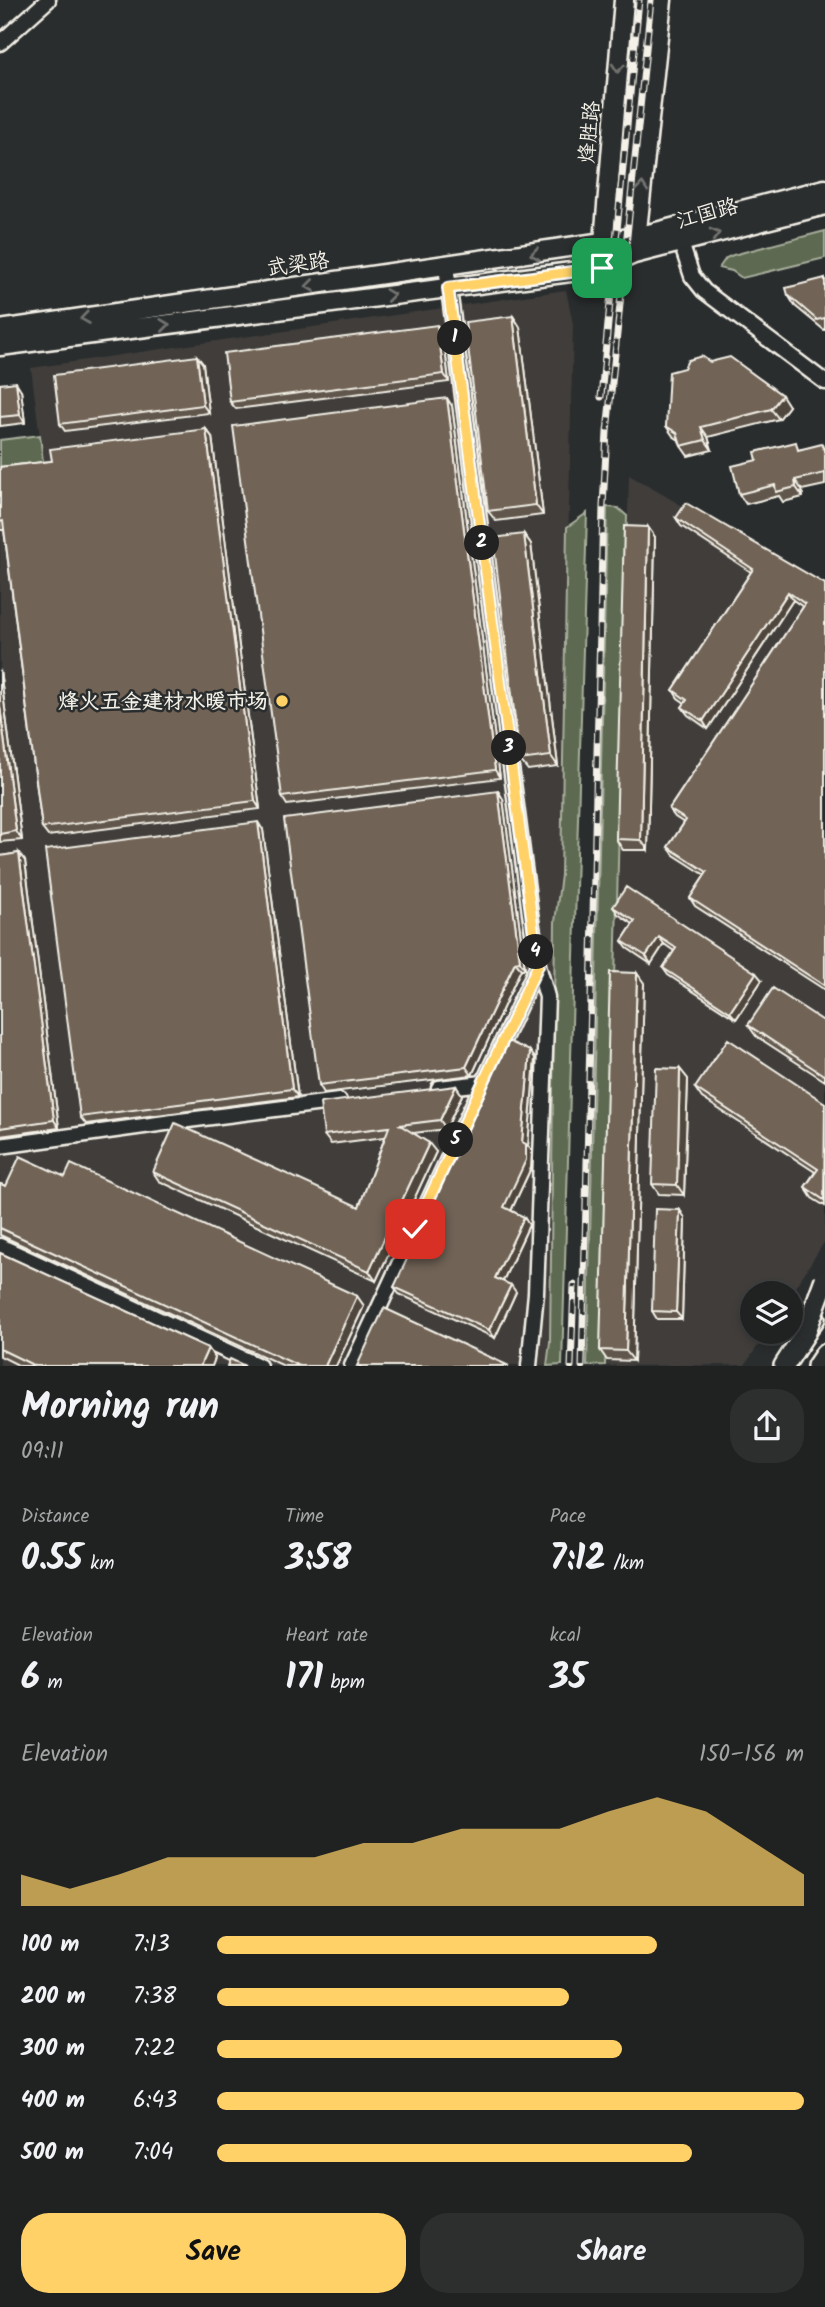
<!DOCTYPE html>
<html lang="en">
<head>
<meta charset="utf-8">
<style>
  body { margin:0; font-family:Kalam,"LXGW WenKai TC",sans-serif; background:#2d2f2f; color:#f1f3f6; height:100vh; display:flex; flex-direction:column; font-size:26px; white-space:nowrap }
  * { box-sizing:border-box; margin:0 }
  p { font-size:23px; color:#a2a4a5 }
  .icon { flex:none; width:38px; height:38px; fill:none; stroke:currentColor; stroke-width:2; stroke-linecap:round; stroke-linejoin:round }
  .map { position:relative; height:1366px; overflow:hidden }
  .sheet { display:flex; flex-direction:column; background:#202222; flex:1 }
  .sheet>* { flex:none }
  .controls { position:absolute; left:740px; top:1281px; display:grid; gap:14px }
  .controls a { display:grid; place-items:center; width:63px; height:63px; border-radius:50%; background:#202222; box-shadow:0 4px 10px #0003,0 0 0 2px #3d3f40; font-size:35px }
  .pin { position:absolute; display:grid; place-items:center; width:60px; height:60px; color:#fff; margin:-30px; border-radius:14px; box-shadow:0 4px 10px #0006 }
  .km { position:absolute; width:35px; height:35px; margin:-18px; border-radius:50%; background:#222; color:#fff; font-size:19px; line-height:35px; text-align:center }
  .round { display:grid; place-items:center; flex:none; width:74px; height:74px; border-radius:28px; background:#2d2f2f }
  .summary { display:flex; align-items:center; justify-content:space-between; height:119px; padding:0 21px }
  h1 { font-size:38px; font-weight:600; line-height:52px }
  .figures { display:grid; grid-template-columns:repeat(3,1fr); gap:10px; height:119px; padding:7px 21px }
  .figures div { display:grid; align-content:center }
  .figures b { font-size:35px; font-weight:600 }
  .figures small { font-size:19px; font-weight:400 }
  .figures p { font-size:19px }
  .chart { height:196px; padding:14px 21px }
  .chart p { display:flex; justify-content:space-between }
  .chart svg { width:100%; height:126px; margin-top:7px; fill:#ffd166; opacity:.7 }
  .primary-button { display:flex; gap:14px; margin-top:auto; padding:14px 21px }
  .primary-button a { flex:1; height:80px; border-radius:28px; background:#ffd166; color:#111; font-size:28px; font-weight:600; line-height:80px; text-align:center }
  .primary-button a+a { background:#2d2f2f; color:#f1f3f6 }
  ul { padding:0 21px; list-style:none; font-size:23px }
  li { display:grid; grid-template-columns:112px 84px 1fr; align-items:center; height:52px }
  li i { height:18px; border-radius:9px; background:#ffd166 }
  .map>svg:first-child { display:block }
</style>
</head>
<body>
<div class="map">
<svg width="825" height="1366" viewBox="0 0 825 1366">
  <rect width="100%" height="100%" fill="#2a2d2e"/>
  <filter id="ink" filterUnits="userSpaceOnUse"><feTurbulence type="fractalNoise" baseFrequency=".0143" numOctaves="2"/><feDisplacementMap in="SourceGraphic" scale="14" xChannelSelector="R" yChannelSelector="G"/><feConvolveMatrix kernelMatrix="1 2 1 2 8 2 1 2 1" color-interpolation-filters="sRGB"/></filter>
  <g filter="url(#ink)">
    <path fill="#3f3e3a" d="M 566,290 L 573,324 L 561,875 L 555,922 L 550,1342 L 547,1365 L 0,1365 L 0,498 L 47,492 L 31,368 Z
      M 629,475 L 825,588 L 825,1241 L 791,1294 L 752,1293 L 752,1332 L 767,1332 L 745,1365 L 605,1366 Z"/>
    <path fill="#5d6a51" stroke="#a8ae9c" stroke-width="2" d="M 825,231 L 825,258 L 742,278 L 732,271 L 719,268 L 726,258 L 733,255 Z
      M 40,435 L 44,471 L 0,476 L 0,440 Z
      M 607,507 L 618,508 L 627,516 L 605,1365 L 587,1366 Z
      M 587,513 L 562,1365 L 547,1366 L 550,1342 L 555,922 L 561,875 L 567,527 Z"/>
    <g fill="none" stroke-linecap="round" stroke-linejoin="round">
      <g stroke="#f4f1e8" stroke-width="19">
        <path id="minor" d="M 0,43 L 48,0
          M 681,243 L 692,276 L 704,291 L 825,382
          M 446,266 L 530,913 L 538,965 L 547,997 L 536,1293 L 529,1366
          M 439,1088 L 483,1083
          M 0,1146 L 180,1121 L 339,1101
          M 0,1246 L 259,1366
          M 352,1366 L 538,965"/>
      </g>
      <g stroke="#f4f1e8" stroke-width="23">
        <path id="major" d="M 635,248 L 662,0
          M 603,254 L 624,0
          M 0,330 L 637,237 L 825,189
          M 0,346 L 602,268 L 634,254 L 825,205"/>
      </g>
      <g stroke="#f4f1e8" stroke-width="24">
        <path id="highway" d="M 784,1366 L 815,1318
          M 817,1366 L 825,1354"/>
      </g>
      <use href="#minor" stroke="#2a2d2e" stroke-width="14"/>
      <use href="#major" stroke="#2a2d2e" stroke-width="18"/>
      <use href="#highway" stroke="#2a2d2e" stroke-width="19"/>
      <g stroke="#f4f1e8" stroke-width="7">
        <path id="rail" d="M 601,397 L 639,0
          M 571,1366 L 574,1285
          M 582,1366 L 603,506 L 607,432 L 651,0"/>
      </g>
      <use href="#rail" stroke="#2a2d2e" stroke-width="4.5" stroke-dasharray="13" stroke-linecap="butt"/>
      <g stroke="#f4f1e8" stroke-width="24" stroke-linecap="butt">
        <path id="highway-bridge" d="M 806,1331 L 825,1279"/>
      </g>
      <use href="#highway-bridge" stroke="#2a2d2e" stroke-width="19"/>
    </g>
    <path fill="#61564b" stroke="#f4f1e8" stroke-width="2" d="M 825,278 L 825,330 L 824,330 L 795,306 L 788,295 Z
      M 513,316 L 520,327 L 543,515 L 496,521 L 488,511 Z
      M 443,333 L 449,382 L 236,409 L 230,402 Z
      M 197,356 L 203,364 L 209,413 L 65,431 L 60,424 Z
      M 710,362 L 789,406 L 779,419 L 708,437 L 712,450 L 688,456 L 681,446 L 679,440 L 673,436 L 666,426 Z
      M 0,384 L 21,390 L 25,423 L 0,426 Z
      M 452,406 L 500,778 L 287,805 L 282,797 Z
      M 206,429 L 212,437 L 260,809 L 48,836 L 42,828 L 4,530 L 0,530 L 0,467 L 52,461 Z
      M 825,448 L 825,485 L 802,490 L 803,497 L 783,502 L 779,496 L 746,504 L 739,494 L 801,449 Z
      M 676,518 L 825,584 L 825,990 L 695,906 L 690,898 L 705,875 L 674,855 L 668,847 L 684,823 L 675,817 L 669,809 L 803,607 L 793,600 L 708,729 L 688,715 L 682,707 L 685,703 L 678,698 L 673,690 L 751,572 L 681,526 Z
      M 648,527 L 655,537 L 648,850 L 623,850 L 616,839 Z
      M 524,534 L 531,544 L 558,766 L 528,770 L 520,760 Z
      M 0,670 L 22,840 L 0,842 Z
      M 498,791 L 503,799 L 525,969 L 521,969 L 472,1075 L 324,1093 L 319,1085 Z
      M 263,830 L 298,1097 L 86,1124 L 80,1117 Z
      M 19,853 L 25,861 L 59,1128 L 0,1136 L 0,856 Z
      M 613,907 L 762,980 L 736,1019 L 668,975 L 663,968 L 674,951 L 664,944 L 651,964 L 627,948 L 622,941 L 633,924 L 618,914 Z
      M 644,983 L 634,1361 L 607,1360 L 600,1350 Z
      M 825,1022 L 825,1081 L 756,1036 L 748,1025 Z
      M 535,1058 L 528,1146 L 532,1151 L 531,1168 L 511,1211 L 529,1225 L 503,1281 L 516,1292 L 495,1338 L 399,1294 L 394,1287 Z
      M 680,1069 L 688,1079 L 684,1195 L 659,1194 L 652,1184 Z
      M 456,1086 L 462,1095 L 446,1129 L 414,1133 L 436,1152 L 376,1281 L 159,1181 L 153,1172 L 359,1207 L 385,1137 L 331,1144 L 324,1135 Z
      M 695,1088 L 825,1103 L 825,1206 L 812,1198 L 805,1187 L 815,1172 L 702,1098 Z
      M 65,1177 L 357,1296 L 364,1306 L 336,1366 L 284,1366 L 0,1235 L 0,1184 L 6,1186 Z
      M 685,1218 L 682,1319 L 657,1319 L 652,1311 Z
      M 0,1253 L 208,1348 L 215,1358 L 212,1366 L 20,1366 L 0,1356 Z"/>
    <path fill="#4f463d" stroke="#f4f1e8" stroke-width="2" d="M 513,316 L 520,327 L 543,515 L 536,505 Z
      M 437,325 L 443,333 L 449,382 L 444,374 Z
      M 197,356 L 203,364 L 209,413 L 203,405 Z
      M 16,382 L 21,390 L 25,423 L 20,415 Z
      M 782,395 L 789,406 L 779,419 L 771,409 Z
      M 447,398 L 452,406 L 500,778 L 495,770 Z
      M 701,427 L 708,437 L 712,450 L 705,440 Z
      M 206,429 L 212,437 L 260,809 L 255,801 Z
      M 795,480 L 802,490 L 803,497 L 796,487 Z
      M 648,527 L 655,537 L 648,850 L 641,840 Z
      M 524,534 L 531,544 L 558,766 L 551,756 Z
      M 788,592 L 793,600 L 708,729 L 703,721 Z
      M 0,670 L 22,840 L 16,831 L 0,706 Z
      M 498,791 L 503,799 L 525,969 L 520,961 Z
      M 258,822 L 263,830 L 298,1097 L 292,1089 Z
      M 19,853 L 25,861 L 59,1128 L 54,1120 Z
      M 659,937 L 664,944 L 651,964 L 646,956 Z
      M 515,962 L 521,969 L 472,1075 L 466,1067 Z
      M 637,973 L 644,983 L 634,1361 L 626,1351 Z
      M 756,973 L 762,980 L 736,1019 L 730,1012 Z
      M 530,1051 L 535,1058 L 528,1146 L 532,1151 L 531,1168 L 509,1215 L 504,1207 L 522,1142 Z
      M 680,1069 L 688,1079 L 684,1195 L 677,1185 Z
      M 456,1086 L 462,1095 L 446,1129 L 440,1120 Z
      M 429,1143 L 436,1152 L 376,1281 L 369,1271 Z
      M 680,1210 L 685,1218 L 682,1319 L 676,1312 Z
      M 524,1217 L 529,1225 L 501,1285 L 495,1278 Z
      M 511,1285 L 516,1292 L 495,1338 L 489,1330 Z
      M 357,1296 L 364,1306 L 336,1366 L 325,1366 Z
      M 208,1348 L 215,1358 L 212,1366 L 200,1366 Z"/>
    <path fill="#716457" stroke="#f4f1e8" stroke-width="2" d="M 825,278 L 825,318 L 817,320 L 788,295 L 786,288 Z
      M 513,316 L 536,505 L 488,511 L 465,322 Z
      M 437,325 L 444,374 L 230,402 L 224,353 Z
      M 197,356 L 203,405 L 60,424 L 54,375 Z
      M 702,356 L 710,362 L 730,357 L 782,395 L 771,409 L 701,427 L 705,440 L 681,446 L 677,433 L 666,426 L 669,372 L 684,368 L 688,360 Z
      M 16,382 L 20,415 L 0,417 L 0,384 Z
      M 447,398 L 495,770 L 282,797 L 233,426 Z
      M 206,429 L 255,801 L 42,828 L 3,521 L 0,522 L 0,467 L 52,461 L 50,449 Z
      M 796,442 L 798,450 L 822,444 L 825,454 L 825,473 L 795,480 L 796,487 L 776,492 L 775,485 L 739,494 L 732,466 L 757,460 L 755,452 Z
      M 686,503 L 825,584 L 825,986 L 690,898 L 707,872 L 668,847 L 686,820 L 669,809 L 805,604 L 788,592 L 703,721 L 682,707 L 687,700 L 673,690 L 753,569 L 676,518 Z
      M 624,526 L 648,527 L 641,840 L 616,839 Z
      M 524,534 L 551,756 L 520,760 L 493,538 Z
      M 0,706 L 16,831 L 0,834 Z
      M 498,791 L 520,961 L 515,962 L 466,1067 L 319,1085 L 284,819 Z
      M 258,822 L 292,1089 L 80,1117 L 45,850 Z
      M 19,853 L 54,1120 L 0,1128 L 0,856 Z
      M 626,887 L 756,973 L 730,1012 L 663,968 L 676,948 L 659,937 L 646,956 L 622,941 L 635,921 L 613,907 Z
      M 610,972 L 637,973 L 626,1351 L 600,1350 Z
      M 773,988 L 825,1022 L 825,1076 L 748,1025 Z
      M 728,1039 L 825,1103 L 824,1200 L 805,1187 L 818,1169 L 695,1088 Z
      M 508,1041 L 530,1051 L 522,1142 L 526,1144 L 526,1160 L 504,1207 L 524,1217 L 495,1278 L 511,1285 L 489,1330 L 394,1287 Z
      M 656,1068 L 680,1069 L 677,1185 L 652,1184 Z
      M 456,1086 L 440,1120 L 400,1125 L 429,1143 L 369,1271 L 153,1172 L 175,1123 L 359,1207 L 389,1127 L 324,1135 L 320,1103 Z
      M 20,1156 L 65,1177 L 71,1164 L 357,1296 L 325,1366 L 299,1366 L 0,1228 L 0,1184 L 6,1186 Z
      M 655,1209 L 680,1210 L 676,1312 L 652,1311 Z
      M 0,1253 L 208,1348 L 200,1366 L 35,1366 L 0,1349 Z
      M 384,1308 L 509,1366 L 357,1366 Z
      M 230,1359 L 245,1366 L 227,1366 Z"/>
    <defs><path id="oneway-chevron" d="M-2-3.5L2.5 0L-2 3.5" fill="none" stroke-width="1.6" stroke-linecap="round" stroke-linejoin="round" transform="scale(1.75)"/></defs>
    <g stroke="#71726f">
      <use href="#oneway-chevron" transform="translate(618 68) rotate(95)"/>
      <use href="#oneway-chevron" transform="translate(642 187) rotate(-84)"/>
      <use href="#oneway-chevron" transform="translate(715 234) rotate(-15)"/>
      <use href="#oneway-chevron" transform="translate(535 254) rotate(172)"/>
      <use href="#oneway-chevron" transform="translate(310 286) rotate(172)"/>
      <use href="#oneway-chevron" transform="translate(390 295) rotate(-7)"/>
      <use href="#oneway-chevron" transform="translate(85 318) rotate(172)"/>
      <use href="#oneway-chevron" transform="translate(165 325) rotate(-7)"/>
    </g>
  </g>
  <g fill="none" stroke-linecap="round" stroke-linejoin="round" filter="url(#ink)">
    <g stroke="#fff" stroke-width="14">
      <path id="route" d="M 415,1229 L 538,965 L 448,288 L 602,268"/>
    </g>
    <use href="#route" stroke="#ffd166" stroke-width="9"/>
  </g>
  <circle fill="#ffd166" stroke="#2a2d2e" stroke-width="2.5" cx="282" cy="701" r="7"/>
  <g text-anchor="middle" stroke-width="5" stroke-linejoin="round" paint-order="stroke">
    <g font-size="21" fill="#f4f1e8" stroke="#2a2d2e">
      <text transform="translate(589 132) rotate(-85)" y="7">烽胜路</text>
      <text transform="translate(707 213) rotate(-15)" y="7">江国路</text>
      <text transform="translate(298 264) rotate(-8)" y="7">武梁路</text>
    </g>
    <g font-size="21" font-weight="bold" fill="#f4f1e8" stroke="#2a2d2e" text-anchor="end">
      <text x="268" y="708">烽火五金建材水暖市场</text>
    </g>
  </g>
</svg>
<div class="controls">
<a><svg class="icon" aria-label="layers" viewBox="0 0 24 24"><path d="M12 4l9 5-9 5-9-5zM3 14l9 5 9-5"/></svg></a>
</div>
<div class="pin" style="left:602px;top:268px;background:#1e9e55"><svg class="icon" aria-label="arrive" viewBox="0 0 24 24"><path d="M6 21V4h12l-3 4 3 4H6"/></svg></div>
<div class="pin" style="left:415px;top:1229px;background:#d93025"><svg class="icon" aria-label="check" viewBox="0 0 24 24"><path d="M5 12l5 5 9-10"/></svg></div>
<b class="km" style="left:455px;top:338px">1</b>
<b class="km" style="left:482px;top:543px">2</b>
<b class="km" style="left:509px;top:748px">3</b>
<b class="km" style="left:536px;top:952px">4</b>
<b class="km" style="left:456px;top:1140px">5</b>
</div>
<section class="sheet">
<div class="summary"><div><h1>Morning run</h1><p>09:11</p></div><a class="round"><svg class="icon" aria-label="share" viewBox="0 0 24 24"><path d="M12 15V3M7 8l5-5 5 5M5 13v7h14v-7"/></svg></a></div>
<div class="figures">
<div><p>Distance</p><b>0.55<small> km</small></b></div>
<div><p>Time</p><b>3:58</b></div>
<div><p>Pace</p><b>7:12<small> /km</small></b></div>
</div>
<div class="figures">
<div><p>Elevation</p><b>6<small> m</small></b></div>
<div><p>Heart rate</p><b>171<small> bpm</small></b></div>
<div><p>kcal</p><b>35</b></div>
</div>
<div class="chart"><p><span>Elevation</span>150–156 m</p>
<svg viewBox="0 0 160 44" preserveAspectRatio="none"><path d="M0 44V33L10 38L20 33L30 27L40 27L50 27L60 27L70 22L80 22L90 17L100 17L110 17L120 11L130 6L140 11L150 22L160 33V44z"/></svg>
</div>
<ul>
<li><b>100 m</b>7:13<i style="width:75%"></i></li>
<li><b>200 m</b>7:38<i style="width:60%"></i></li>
<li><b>300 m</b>7:22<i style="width:69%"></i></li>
<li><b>400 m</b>6:43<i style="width:100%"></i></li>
<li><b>500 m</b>7:04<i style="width:81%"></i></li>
</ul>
<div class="primary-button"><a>Save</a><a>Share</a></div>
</section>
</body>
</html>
